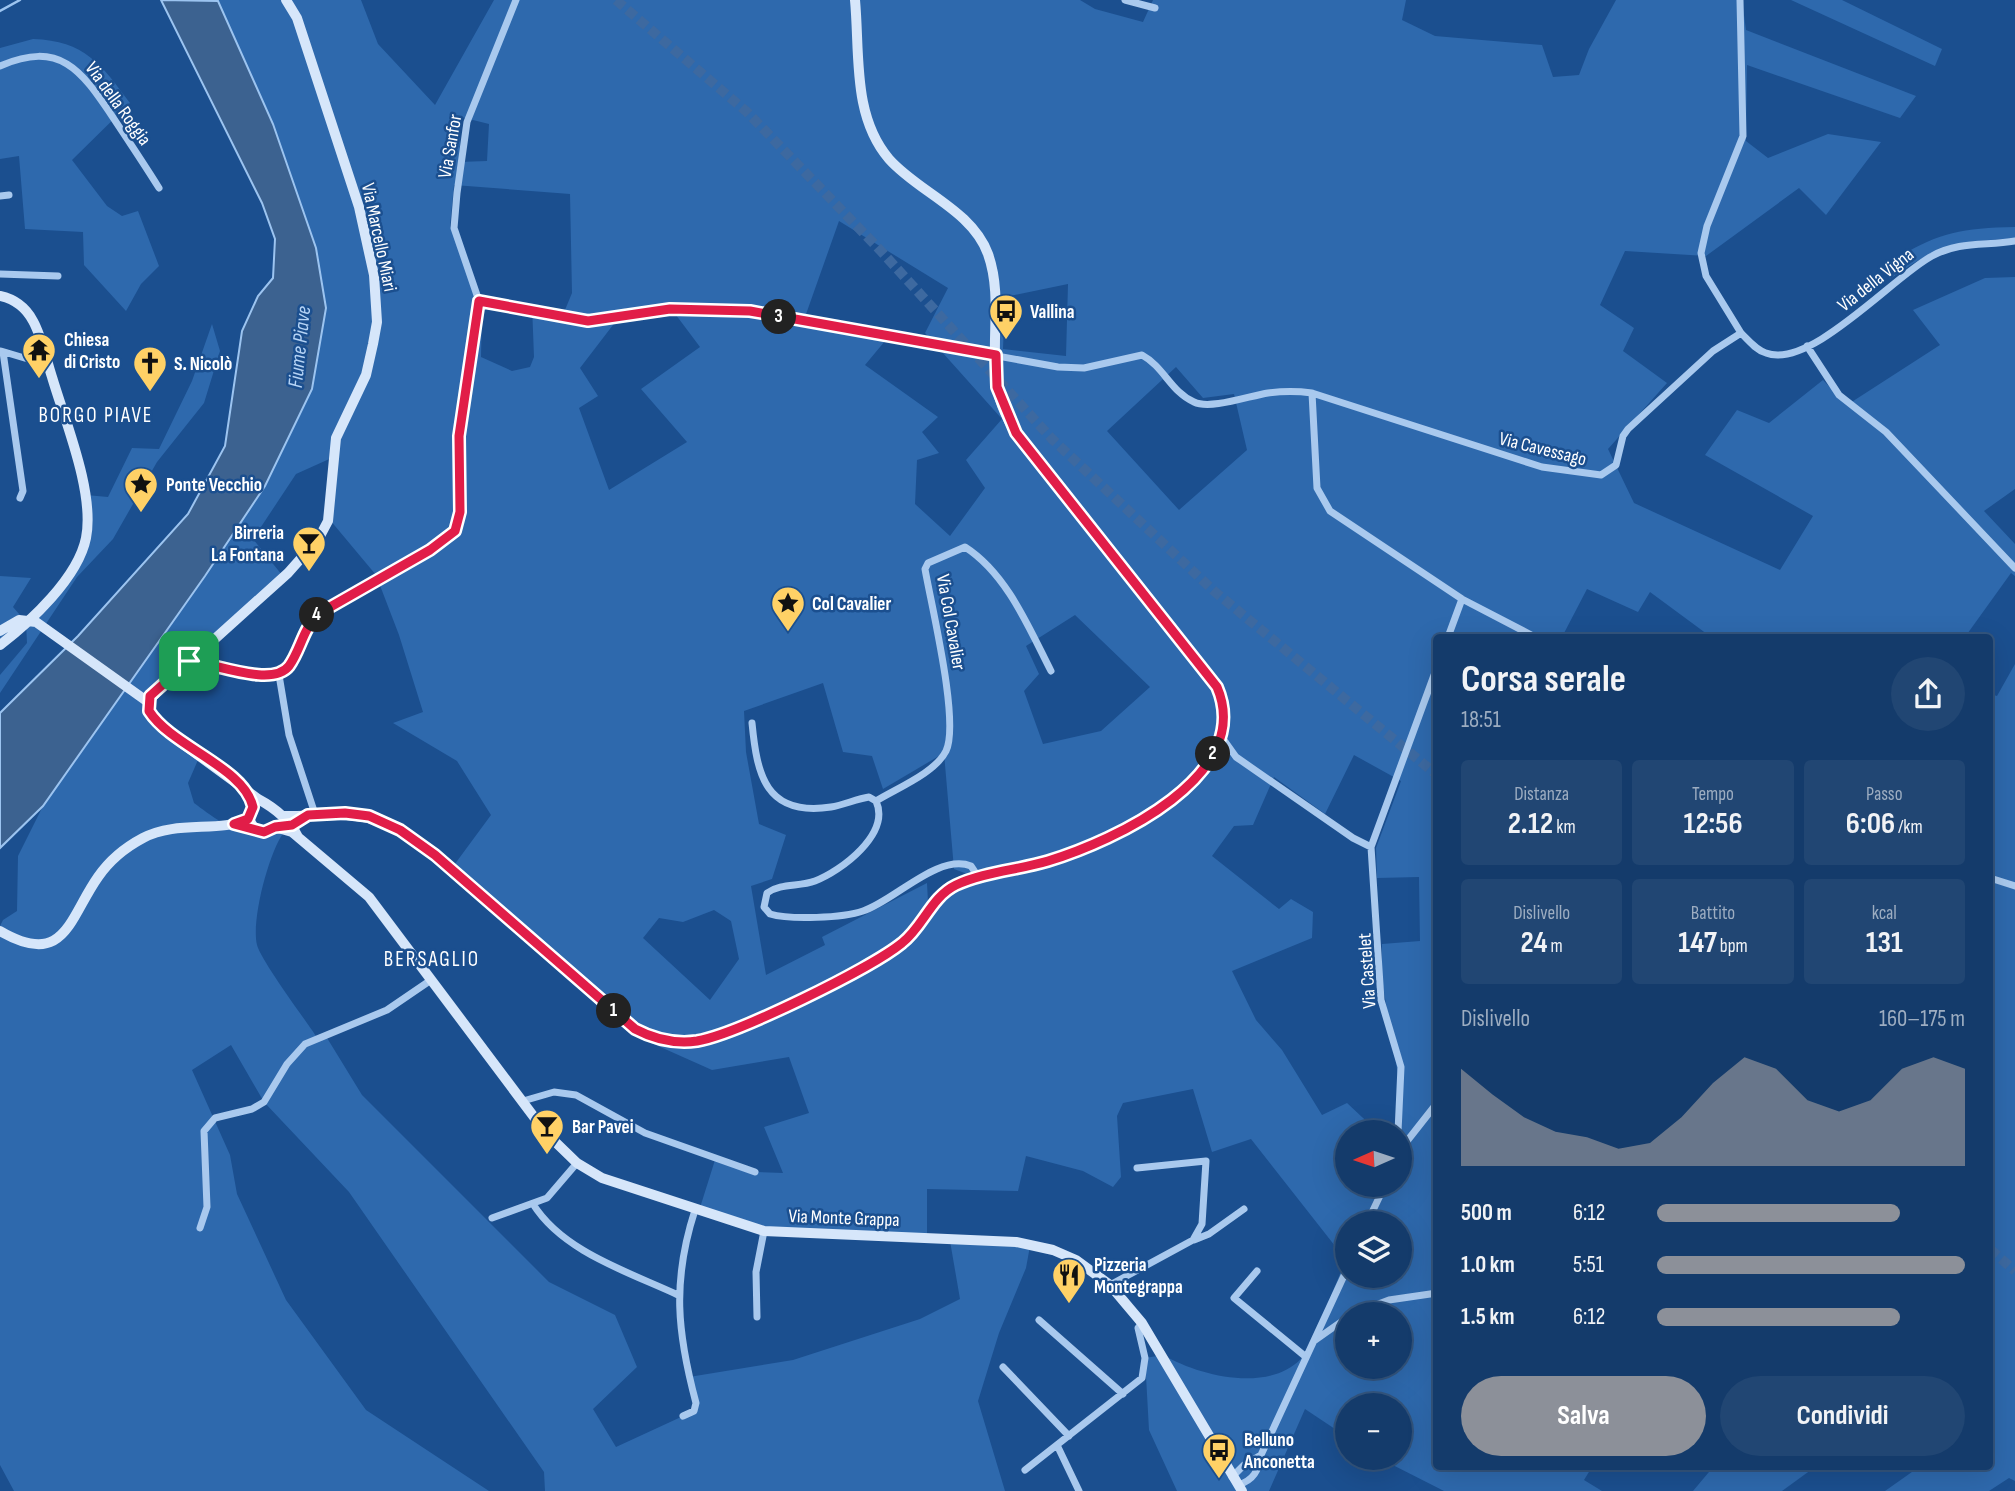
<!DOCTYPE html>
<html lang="it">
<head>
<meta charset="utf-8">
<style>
  body { margin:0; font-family:"Sofia Sans Condensed",sans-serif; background:#214673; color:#f1f3f6; height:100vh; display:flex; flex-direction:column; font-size:26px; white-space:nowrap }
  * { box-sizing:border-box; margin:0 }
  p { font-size:23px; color:#9dadc1 }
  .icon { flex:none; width:38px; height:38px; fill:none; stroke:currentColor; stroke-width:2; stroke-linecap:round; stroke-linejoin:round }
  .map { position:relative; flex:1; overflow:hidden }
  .details { position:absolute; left:1433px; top:634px; width:560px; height:836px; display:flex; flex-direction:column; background:#143b6b; border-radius:7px; box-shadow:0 7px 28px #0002,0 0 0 2px #33557e }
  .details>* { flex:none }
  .needle { width:46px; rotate:267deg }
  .buttons { position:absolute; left:1335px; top:1120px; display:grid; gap:14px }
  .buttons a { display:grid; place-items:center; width:77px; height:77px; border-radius:50%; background:#143b6b; box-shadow:0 7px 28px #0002,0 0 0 2px #33557e; font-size:35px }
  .pin { position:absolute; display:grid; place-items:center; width:60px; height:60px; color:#fff; margin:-30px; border-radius:14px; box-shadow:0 4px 10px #0006 }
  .km { position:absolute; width:35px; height:35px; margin:-18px; border-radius:50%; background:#222; color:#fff; font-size:19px; line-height:35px; text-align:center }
  .round { display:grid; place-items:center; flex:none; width:74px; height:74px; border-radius:37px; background:#214673 }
  .overview { display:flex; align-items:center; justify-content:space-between; height:119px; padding:0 28px }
  h1 { font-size:38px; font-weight:700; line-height:52px }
  .figures { display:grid; grid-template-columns:repeat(3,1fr); gap:10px; height:119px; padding:7px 28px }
  .figures div { display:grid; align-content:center; border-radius:7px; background:#214673; text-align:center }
  .figures b { font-size:30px; font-weight:700 }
  .figures small { font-size:19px; font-weight:400 }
  .figures p { font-size:19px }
  .chart { height:196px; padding:14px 28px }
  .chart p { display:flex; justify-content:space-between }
  .chart svg { width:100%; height:126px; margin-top:7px; fill:#8c9099; opacity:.7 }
  .button { display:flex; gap:14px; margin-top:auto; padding:14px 28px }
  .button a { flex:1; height:80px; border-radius:42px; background:#8c9099; color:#fff; font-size:28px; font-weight:700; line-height:80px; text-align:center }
  .button a+a { background:#214673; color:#f1f3f6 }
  ul { padding:0 28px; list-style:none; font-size:23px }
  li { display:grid; grid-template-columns:112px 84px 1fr; align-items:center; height:52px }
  li i { height:18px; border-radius:9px; background:#8c9099 }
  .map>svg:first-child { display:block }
</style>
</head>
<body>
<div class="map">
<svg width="2015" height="1491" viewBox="0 0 2015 1491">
  <rect width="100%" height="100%" fill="#1b4f8f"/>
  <path fill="#2e69ad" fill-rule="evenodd" d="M 217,0 L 361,0 L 378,44 L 435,105 L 494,0 L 1080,0 L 1095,9 L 1143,22 L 1153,0 L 1406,0 L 1402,20 L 1435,36 L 1542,45 L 1553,77 L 1579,75 L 1589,49 L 1616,0 L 1742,0 L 1746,30 L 1916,96 L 1900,118 L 1747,65 L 1746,141 L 1768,158 L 1828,134 L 1881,142 L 1826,215 L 1799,188 L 1706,256 L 1625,251 L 1600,305 L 1634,328 L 1623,351 L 1667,383 L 1608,449 L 1634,503 L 1780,570 L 1813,516 L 1705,455 L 1737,410 L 1769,423 L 1823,380 L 1847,405 L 1940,345 L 1913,310 L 1985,278 L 2015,277 L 2015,489 L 1984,511 L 2015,544 L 2015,576 L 2011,573 L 1965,637 L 1711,637 L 1650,592 L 1638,612 L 1587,589 L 1562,637 L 1437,637 L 1437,1466 L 1592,1467 L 1584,1480 L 1602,1491 L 1444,1491 L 1379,1458 L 1400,1458 L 1400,1405 L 1348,1405 L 1347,1437 L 1305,1409 L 1269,1491 L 1177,1491 L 1149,1430 L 1145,1358 L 1163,1355 C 1200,1376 1267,1393 1301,1359 C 1312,1347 1337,1279 1346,1260 L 1251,1139 L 1212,1152 L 1193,1089 L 1123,1103 L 1117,1116 L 1121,1177 L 1113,1187 L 1083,1171 L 1026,1156 L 1018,1191 L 927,1189 L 927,1240 L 797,1237 L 698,1214 L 715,1160 L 755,1172 L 783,1173 L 764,1127 L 809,1113 L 789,1057 L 712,1070 L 647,1041 L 449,872 L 491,815 L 457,761 L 393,723 L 423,712 L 399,635 L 376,575 L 330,520 L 336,456 L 296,474 L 253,539 L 282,575 L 152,699 L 153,713 L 201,753 L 188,783 L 194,803 C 210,815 242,839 263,837 C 270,836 275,832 284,832 C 269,852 251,920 257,945 C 262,962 304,1018 316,1036 L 324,1033 L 362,1095 L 549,1282 L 615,1315 L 637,1367 L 593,1409 L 616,1447 L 694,1411 L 689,1377 L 793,1360 L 920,1319 L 960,1299 L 950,1241 L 1030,1246 L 1026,1268 L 999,1333 L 978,1401 L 1005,1491 L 545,1491 L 544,1472 L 349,1192 L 264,1102 L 231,1045 L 192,1070 L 230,1155 L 237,1194 L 286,1300 L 366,1410 L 489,1491 L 14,1491 L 0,1465 L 0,926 L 3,920 L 17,911 L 18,856 L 43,806 L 265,486 L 312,389 L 316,248 L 273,124 ZM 461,117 L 489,124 L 487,161 L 459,162 ZM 454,185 L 570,194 L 572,293 L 565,310 L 532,305 L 534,357 L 530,367 L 512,371 L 481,357 L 482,305 L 450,226 ZM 839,221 L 948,288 L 925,333 L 1002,419 L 966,460 L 985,488 L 950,536 L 915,504 L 917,460 L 939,453 L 922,432 L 938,417 L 865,365 L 890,335 L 805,317 ZM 1068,284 L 1066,356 L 1003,349 L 1005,297 ZM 670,307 L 700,347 L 641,389 L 687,442 L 609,490 L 579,408 L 598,396 L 580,368 L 626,308 ZM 1176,367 L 1203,398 L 1234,394 L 1247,450 L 1179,510 L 1107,431 ZM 1075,615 L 1150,687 L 1101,731 L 1043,744 L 1024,691 L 1039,674 L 1026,646 ZM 823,683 L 843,752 L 872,756 L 883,789 L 944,753 L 954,869 L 986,881 L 928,902 L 927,883 L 822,937 L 825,945 L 766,975 L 751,886 L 772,879 L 786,835 L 759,824 L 746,752 L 744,711 ZM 1354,755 L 1401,781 L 1376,848 L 1377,878 L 1419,877 L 1420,941 L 1382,944 L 1382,980 L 1402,1099 L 1400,1185 L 1348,1185 L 1348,1132 L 1378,1132 L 1347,1103 L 1322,1115 L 1282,1050 L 1256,1020 L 1232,971 L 1312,938 L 1313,912 L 1291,899 L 1279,909 L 1212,856 L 1234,826 L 1253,825 L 1274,777 L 1325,814 ZM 714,910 L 731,921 L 739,959 L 710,1000 L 643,938 L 659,918 L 683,922 ZM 1348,1223 L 1400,1223 L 1400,1276 L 1348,1276 ZM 1348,1314 L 1400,1314 L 1400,1367 L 1348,1367 Z
    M 1791,0 L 1842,0 L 1942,49 L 1935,66 Z
    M 33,39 C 85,41 101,64 130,103 L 72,160 L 107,206 L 122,216 L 138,211 L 159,266 L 141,284 L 126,311 L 84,265 L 83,232 L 25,229 L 19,156 L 0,159 L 0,48 Z
    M 2015,227 L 2015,239 C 1957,240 1938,245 1890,279 L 1880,269 C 1931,235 1954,228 2015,227 Z
    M 212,324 L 220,351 L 204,403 L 157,462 L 113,539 L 77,577 L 0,693 L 0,675 L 27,643 L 26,623 L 0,645 L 0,576 L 31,578 L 13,607 L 26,622 L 44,604 L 88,543 L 86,495 L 108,497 L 132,448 L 159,449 L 192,381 Z
    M 2015,664 L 2015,1481 L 2009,1478 L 1989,1491 L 1885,1491 L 1919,1467 L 1990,1466 L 1990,694 L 1997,696 Z
    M 1714,1466 L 1815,1466 L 1815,1467 L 1782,1491 L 1693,1491 Z"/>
  <path fill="#3c6290" stroke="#9cc4f0" stroke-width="2" d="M 161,0 L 218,1 L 273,124 L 316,248 L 326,308 L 312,389 L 265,486 L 205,576 L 43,806 L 0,848 L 0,713 L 78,636 L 188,514 L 225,446 L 242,331 L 258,296 L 273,278 L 275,239 L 262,203 Z"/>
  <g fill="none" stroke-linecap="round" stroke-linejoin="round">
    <path stroke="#9cc4f0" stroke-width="2.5" d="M 0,11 L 20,0"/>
    <path stroke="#3d69a0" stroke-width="10" stroke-dasharray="10 5" stroke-linecap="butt" d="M 616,0 L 747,112 L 880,250 L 1052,439 L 1214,591 L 1437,775
      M 1990,1249 L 2015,1271"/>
    <path stroke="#a9c9ee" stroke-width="7" d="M 1125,0 L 1155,8
      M 0,66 C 60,40 81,70 112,116 C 128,140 144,164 159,188
      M 0,196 L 9,195
      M 0,274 L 58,276
      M 479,301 L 588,321 L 670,309 L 750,311 L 1058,367 L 1084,368 L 1142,355 C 1164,367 1171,392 1194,402 C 1210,410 1249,396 1268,393 C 1283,391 1297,391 1312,393 L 1542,467 L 1601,475 L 1616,465 L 1623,436 L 1628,429 L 1713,351 L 1741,333 L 1706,276 L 1701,253 L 1707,226 L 1743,136 L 1740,0
      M 1741,333 C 1748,340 1756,350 1766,353 C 1810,370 1894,276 1932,256 C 1959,241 1986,246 2015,241
      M 1807,346 L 1839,395 L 1886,432 L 2015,568
      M 1,351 L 48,365
      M 3,352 L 23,491 L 20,498
      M 1312,393 L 1317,488 L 1330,511 L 1462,599 L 1535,637
      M 1448,637 L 1462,599
      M 189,661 L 266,677 L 279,675 L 288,668 L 304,630 L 318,614 L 430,550 L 455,531 L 460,512 L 459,436 L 479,301 L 454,228 L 457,193 L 467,122 L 516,0
      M 279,675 L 289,735 L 315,814
      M 752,723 C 757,774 765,817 831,807 C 844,805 856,799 869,797 L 876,801 C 891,834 841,871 815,881 C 799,887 781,883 767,893 L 764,907 L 770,914 C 790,920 843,918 863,911 C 894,901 938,853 971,866 L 979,878
      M 1221,736 L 1236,757 L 1353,838 L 1371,847
      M 876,801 C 897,788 935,773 946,751 C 960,722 931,604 925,569 L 928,563 L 965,547 C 1007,574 1029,628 1051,671
      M 1990,878 L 2015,886
      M 523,1101 L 554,1092 L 576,1095 L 645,1133 L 755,1172
      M 1398,1132 L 1401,1067 L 1381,1000 L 1371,847 L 1437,667
      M 1400,1150 L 1437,1103
      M 533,1204 C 563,1252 629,1272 678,1295
      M 492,1218 L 547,1198 L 577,1163
      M 1367,1223 L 1385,1185
      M 200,1228 L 207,1207 L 204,1131 L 215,1118 L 252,1109 L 264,1102 L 287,1064 L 305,1044 L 387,1010 L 431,980
      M 1194,1240 L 1209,1234 L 1244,1209
      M 1257,1271 L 1234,1298 L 1306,1357
      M 1110,1285 L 1193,1240 L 1202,1224 L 1206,1161 L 1137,1168
      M 1352,1314 L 1389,1300 L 1437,1293
      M 757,1317 L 756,1272 L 764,1231
      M 1039,1320 L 1123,1394
      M 1314,1341 L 1348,1317
      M 1003,1367 L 1069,1436
      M 683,1416 L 694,1411 L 696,1403 C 677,1332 672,1281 695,1210
      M 1057,1445 L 1079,1491
      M 1025,1470 L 1142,1378 L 1145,1358 L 1138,1328 L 1142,1323
      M 1232,1477 L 1244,1465 L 1261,1455
      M 1238,1485 C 1254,1480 1258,1471 1261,1455 L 1348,1267"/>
    <path stroke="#d6e6fa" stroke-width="10" d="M 0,296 C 14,299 26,308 33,321 C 42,337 46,359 52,377 C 65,421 95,493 86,538 C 78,578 30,622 0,645
      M 0,631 L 19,620 L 36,622 L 148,702
      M 148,702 L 174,672 L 197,655 L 288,573 L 319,538 L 328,521 L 336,438 L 366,375 L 373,344 L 377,322 L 374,275 L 359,207 L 297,18 L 286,0
      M 148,702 L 149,711 L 164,730 L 258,799 C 275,808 289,819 298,837
      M 246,791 L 253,807 L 249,819 L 255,830 L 264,833 L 275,827 L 292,832 L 369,897 L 546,1133 L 577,1163 L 602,1178 L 764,1231 L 1016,1242 L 1053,1250 L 1076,1260 L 1110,1285 L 1142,1323 L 1242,1491
      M 282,816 C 357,816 370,805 435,855 L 635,1029 C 654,1039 675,1044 697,1040 C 738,1034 869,969 902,943 C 923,927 931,897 956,885 C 985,872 1018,870 1048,861 C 1114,841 1256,776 1217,687 L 1026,448 C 1013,430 1000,409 997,386 C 990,342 1003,296 988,254 C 972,210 918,192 889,159 C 852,116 860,53 855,0
      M 0,931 C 65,969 69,918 98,877 C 109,861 126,847 143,838 C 177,820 219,833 249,819"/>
  </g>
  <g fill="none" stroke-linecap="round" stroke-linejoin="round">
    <g stroke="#fff" stroke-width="14">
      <path id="route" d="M 479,301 L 588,321 L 670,309 L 750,311 L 996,355 L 997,387 L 1016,433 L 1217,687 C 1255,776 1114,841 1048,861 C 1018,870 984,872 956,885 C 931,897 923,927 902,943 C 870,969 737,1034 697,1041 C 675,1044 654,1039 635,1029 L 435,855 L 400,830 L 369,816 L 345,813 L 308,815 L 292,825 L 275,827 L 264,832 L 234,824 L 248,819 L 253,807 C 244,767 172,747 149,711 L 150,696 L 189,661 C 214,663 272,688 289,666 C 301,649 302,631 318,614 L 430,550 L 455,531 L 460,512 L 459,436 Z"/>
    </g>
    <use href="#route" stroke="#e11d48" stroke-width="9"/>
  </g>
  <defs>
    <g id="bus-pin" transform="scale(1.75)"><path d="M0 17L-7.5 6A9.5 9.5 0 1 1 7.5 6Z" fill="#ffd166" stroke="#1b4f8f"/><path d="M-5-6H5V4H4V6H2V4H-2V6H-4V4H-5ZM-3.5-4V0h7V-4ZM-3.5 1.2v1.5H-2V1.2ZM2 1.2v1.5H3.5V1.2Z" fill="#111"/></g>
    <g id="temple-pin" transform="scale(1.75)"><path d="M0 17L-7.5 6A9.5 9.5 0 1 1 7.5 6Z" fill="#ffd166" stroke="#1b4f8f"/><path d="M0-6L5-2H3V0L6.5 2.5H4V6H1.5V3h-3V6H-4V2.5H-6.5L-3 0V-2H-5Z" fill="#111"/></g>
    <g id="church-pin" transform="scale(1.75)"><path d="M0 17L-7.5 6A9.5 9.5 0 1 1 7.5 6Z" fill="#ffd166" stroke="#1b4f8f"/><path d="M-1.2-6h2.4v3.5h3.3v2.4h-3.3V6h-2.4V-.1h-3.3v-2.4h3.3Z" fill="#111"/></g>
    <g id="sight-pin" transform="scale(1.75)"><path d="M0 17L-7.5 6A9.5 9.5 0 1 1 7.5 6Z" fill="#ffd166" stroke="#1b4f8f"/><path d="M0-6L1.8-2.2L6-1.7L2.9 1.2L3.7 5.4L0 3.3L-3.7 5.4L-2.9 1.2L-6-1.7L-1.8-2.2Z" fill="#111"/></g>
    <g id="bar-pin" transform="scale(1.75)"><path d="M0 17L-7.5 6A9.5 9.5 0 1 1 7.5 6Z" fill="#ffd166" stroke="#1b4f8f"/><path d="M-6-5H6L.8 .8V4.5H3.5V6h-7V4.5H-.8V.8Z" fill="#111"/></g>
    <g id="restaurant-pin" transform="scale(1.75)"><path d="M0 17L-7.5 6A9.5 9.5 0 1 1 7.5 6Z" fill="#ffd166" stroke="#1b4f8f"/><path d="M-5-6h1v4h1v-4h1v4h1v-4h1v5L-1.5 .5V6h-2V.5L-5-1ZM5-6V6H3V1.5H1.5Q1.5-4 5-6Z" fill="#111"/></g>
  </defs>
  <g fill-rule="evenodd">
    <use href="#bus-pin" x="1006" y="311"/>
    <use href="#temple-pin" x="39" y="350"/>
    <use href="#church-pin" x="150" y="363"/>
    <use href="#sight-pin" x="141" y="484"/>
    <use href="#bar-pin" x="309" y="543"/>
    <use href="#sight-pin" x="788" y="603"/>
    <use href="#bar-pin" x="547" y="1126"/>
    <use href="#restaurant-pin" x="1069" y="1275"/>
    <use href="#bus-pin" x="1219" y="1450"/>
  </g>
  <g text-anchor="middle" stroke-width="5" stroke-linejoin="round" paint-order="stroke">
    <g font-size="19" fill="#fff" stroke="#1b4f8f">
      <text transform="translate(119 103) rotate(54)" y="7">Via della Roggia</text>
      <text transform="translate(449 146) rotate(-80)" y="7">Via Sanfor</text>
      <text transform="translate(380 237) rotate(78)" y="7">Via Marcello Miari</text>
      <text transform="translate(1875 279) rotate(-38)" y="7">Via della Vigna</text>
      <text transform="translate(1543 448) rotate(14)" y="7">Via Cavessago</text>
      <text transform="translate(952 622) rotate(80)" y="7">Via Col Cavalier</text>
      <text transform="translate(1366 971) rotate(-94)" y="7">Via Castelet</text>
      <text transform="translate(844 1217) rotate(2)" y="7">Via Monte Grappa</text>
    </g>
    <g font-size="19" font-weight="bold" fill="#fff" stroke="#1b4f8f" text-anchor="start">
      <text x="1030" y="318">Vallina</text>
      <text x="64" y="346">Chiesa<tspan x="64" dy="22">di Cristo</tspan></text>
      <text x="174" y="370">S. Nicolò</text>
      <text x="166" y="491">Ponte Vecchio</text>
      <text x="284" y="539" text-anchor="end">Birreria<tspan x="284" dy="22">La Fontana</tspan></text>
      <text x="812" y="610">Col Cavalier</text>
      <text x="572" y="1133">Bar Pavei</text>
      <text x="1094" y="1271">Pizzeria<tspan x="1094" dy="22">Montegrappa</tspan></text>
      <text x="1244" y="1446">Belluno<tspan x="1244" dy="22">Anconetta</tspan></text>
    </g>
    <g font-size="21" font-style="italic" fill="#b5d3f5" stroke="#1b4f8f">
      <text transform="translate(299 347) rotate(-84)" y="7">Fiume Piave</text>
    </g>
    <g font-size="21" letter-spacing="2" fill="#fff" stroke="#1b4f8f">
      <text x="96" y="422">BORGO PIAVE</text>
      <text x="432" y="966">BERSAGLIO</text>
    </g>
  </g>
</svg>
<div class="buttons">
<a><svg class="needle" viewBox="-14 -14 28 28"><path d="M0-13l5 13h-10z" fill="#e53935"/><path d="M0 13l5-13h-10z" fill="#9dadc1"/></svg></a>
<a><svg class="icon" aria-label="layers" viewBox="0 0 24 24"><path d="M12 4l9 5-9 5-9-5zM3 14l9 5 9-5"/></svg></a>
<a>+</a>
<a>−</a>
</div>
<div class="pin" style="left:189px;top:661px;background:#1e9e55"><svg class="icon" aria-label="arrive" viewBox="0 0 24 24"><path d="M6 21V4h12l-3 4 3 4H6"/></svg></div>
<b class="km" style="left:614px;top:1011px">1</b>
<b class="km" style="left:1213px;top:754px">2</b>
<b class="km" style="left:779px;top:317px">3</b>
<b class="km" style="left:317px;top:615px">4</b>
<section class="details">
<div class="overview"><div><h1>Corsa serale</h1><p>18:51</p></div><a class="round"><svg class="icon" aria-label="share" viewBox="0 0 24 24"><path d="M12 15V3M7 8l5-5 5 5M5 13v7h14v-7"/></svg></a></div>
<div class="figures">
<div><p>Distanza</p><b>2.12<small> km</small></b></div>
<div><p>Tempo</p><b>12:56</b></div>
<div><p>Passo</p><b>6:06<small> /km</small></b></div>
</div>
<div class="figures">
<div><p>Dislivello</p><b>24<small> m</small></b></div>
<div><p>Battito</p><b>147<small> bpm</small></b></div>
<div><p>kcal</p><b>131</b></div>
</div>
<div class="chart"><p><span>Dislivello</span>160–175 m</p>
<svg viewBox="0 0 160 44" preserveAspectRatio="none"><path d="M0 44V10L10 19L20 27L30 32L40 34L50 38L60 36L70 27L80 15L90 6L100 10L110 21L120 25L130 21L140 10L150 6L160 10V44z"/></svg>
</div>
<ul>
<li><b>500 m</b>6:12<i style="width:79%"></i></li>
<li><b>1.0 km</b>5:51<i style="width:100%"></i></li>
<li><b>1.5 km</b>6:12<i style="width:79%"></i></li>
</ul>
<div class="button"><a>Salva</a><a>Condividi</a></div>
</section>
</div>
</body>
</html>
